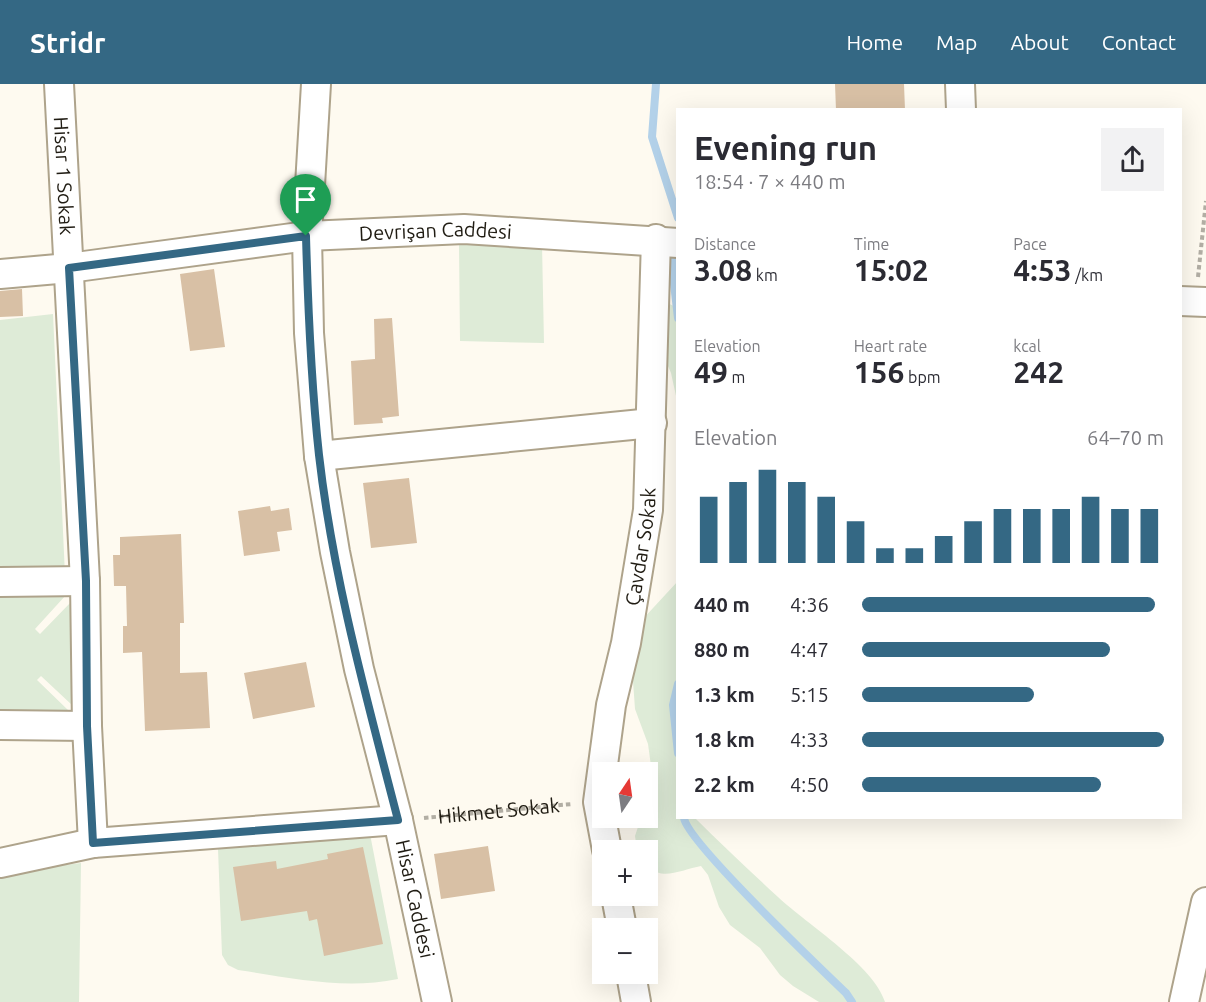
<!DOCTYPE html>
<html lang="en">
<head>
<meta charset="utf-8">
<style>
  body { margin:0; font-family:Ubuntu,sans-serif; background:#f2f2f3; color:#2b2b33; height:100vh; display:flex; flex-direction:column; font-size:22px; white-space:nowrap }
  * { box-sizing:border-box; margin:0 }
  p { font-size:20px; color:#7c7c81 }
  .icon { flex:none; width:33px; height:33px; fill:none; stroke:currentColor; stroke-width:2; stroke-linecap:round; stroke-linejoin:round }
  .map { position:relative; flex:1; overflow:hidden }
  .sheet { position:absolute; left:676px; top:24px; width:506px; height:711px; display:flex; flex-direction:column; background:#fff; border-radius:0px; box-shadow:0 6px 24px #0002 }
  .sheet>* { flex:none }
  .needle { width:39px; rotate:13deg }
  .tools { position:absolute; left:592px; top:678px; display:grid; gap:12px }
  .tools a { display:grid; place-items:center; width:66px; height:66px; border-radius:0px; background:#fff; box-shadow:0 6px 24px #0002; font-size:30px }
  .pin { position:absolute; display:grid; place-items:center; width:51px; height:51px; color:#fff; margin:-62px -26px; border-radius:50% 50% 50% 0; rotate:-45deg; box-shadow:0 0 6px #0007 }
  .pin .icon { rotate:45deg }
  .round { display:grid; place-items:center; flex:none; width:63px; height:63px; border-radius:0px; background:#f2f2f3 }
  .summary { display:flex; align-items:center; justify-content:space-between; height:102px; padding:0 18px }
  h1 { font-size:33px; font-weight:700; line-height:45px }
  .stats { display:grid; grid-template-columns:repeat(3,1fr); gap:9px; height:102px; padding:6px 18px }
  .stats div { display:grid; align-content:center }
  .stats b { font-size:30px; font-weight:700 }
  .stats small { font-size:16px; font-weight:400 }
  .stats p { font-size:16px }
  .chart { height:168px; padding:12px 18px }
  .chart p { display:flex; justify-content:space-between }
  .chart svg { width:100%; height:108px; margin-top:6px; stroke:#346884; stroke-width:6 }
  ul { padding:0 18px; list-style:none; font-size:20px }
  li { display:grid; grid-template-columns:96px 72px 1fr; align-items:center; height:45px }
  li i { height:15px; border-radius:8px; background:#346884 }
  header { display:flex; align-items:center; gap:36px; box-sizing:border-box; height:84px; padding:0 30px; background:#346884; color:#fff }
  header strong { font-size:28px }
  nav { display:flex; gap:33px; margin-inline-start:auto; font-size:21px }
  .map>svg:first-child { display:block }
</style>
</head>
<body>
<header>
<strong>Stridr</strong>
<nav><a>Home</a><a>Map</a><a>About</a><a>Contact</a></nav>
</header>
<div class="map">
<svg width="1206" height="918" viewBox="0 0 1206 918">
  <rect width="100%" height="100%" fill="#fefaf0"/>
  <path fill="#deebd7" d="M 459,160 L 542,160 L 544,259 L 460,257 Z
    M 663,217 L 678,224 L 678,321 L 671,289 L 662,268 Z
    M 53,230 L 65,491 L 0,493 L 0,236 Z
    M 678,497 L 678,734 L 695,734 C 722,761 750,787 778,813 C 808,841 874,882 885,918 L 819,918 L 793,902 L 780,891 L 760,864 L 730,841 L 719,823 L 708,791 L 701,782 C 679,786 648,804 648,766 L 637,766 L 635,752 L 641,734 L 648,734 L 651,682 L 648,660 L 635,625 L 633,597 L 637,549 L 641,537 Z
    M 63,509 L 66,511 L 35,545 L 40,550 L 72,517 L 75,614 L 72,621 L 41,592 L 37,596 L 68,626 L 64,629 L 0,632 L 0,511 Z
    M 370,750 L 398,895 C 344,906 292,894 238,886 L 228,881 L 222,871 L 218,765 Z
    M 81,779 L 79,918 L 0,918 L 0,789 Z"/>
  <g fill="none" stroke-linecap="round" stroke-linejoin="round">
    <path stroke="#b3d1e9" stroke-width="8" d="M 656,0 L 652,53 L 678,134
      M 675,165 L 672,183 L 678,234
      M 678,600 L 673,621 L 678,669
      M 684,734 C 687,757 821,885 846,909 L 852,918"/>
  </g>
  <path fill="#d8c0a5" d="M 835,0 L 904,0 L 905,26 L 836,26 Z
    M 214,185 L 225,263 L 190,267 L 180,190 Z
    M 22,205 L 23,232 L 0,233 L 0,207 Z
    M 392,234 L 399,332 L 382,334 L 383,339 L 354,341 L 351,277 L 375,275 L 374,235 Z
    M 409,394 L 417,459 L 371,464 L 363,399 Z
    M 270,422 L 271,427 L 289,424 L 292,446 L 277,448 L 280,467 L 244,472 L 238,427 Z
    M 181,450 L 184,539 L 180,539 L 180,589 L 207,588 L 210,644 L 145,647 L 142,568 L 123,569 L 123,542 L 127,542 L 126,502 L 114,502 L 113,471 L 120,471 L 120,453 Z
    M 306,578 L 315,623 L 253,635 L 244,589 Z
    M 488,762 L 495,807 L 441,815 L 434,770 Z
    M 363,763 L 383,860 L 324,872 L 317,835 L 309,837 L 307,827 L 241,837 L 233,783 L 276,777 L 277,785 L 328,775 L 327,770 Z"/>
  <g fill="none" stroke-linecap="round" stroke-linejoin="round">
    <g stroke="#aea38b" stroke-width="32">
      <g id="minor">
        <path id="s2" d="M 59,0 L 85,497 L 87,642 L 93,759"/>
        <path id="s3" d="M 316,0 L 307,152 L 309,249 L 319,372 L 335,468 L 359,585 L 398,736 L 437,918"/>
        <path d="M 960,0 L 961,26"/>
        <path id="s4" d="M 0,190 L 69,184 L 307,152 L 464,145 L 678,159"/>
        <path d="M 1180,217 L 1206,218"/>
        <path d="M 319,372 L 652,339"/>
        <path d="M 0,498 L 85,497"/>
        <path d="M 0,641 L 87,642"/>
        <path id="s5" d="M 607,766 L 598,718 L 611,621 L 626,559 L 648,426 L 656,155"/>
        <path d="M 0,779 L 93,759 L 398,736"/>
        <path d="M 616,812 L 622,844"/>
        <path d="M 631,890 L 636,918"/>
        <path d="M 1184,918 L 1206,818"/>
      </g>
    </g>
    <g stroke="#b2aea4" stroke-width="4" stroke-dasharray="4.5 3" stroke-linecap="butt">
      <path d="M 1198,193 L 1206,117"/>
      <path id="s1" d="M 424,734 L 572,720"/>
    </g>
    <use href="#minor" stroke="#fff" stroke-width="28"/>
  </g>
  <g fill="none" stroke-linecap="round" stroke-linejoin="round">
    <g stroke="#fff" stroke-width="12">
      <path id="route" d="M 306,152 C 308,225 311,298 319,371 C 333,494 367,616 398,736 L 93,759 L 87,642 L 86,497 L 69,184 Z"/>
    </g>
    <use href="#route" stroke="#346884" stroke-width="8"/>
  </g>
  <g text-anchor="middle" stroke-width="6" stroke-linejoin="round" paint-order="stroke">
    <g font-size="20" fill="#201c13" stroke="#fff">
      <text dy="7" stroke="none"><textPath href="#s2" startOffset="92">Hisar 1 Sokak</textPath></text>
      <text dy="7" stroke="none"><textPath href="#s4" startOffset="438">Devrişan Caddesi</textPath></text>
      <text dy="7" stroke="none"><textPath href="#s5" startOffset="308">Çavdar Sokak</textPath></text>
      <text dy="7" stroke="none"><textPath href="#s1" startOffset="75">Hikmet Sokak</textPath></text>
      <text dy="7" stroke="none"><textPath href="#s3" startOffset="826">Hisar Caddesi</textPath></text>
    </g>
  </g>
</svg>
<div class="tools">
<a><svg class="needle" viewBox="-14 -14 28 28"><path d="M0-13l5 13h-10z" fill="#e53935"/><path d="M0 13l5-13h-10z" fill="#7c7c81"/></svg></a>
<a>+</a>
<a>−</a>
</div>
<div class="pin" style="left:306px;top:152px;background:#1e9e55"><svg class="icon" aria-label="arrive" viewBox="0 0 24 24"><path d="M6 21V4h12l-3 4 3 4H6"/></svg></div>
<section class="sheet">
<div class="summary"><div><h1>Evening run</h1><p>18:54 · 7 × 440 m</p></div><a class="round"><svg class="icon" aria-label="share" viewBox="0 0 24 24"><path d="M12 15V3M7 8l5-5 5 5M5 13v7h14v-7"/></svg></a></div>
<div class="stats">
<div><p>Distance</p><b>3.08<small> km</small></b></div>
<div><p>Time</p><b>15:02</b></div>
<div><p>Pace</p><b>4:53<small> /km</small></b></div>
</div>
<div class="stats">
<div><p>Elevation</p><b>49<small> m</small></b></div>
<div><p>Heart rate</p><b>156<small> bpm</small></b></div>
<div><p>kcal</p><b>242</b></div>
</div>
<div class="chart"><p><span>Elevation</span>64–70 m</p>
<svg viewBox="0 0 160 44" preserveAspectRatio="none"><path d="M5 44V17M15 44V11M25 44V6M35 44V11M45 44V17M55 44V27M65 44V38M75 44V38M85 44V33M95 44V27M105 44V22M115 44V22M125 44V22M135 44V17M145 44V22M155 44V22"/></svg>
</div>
<ul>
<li><b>440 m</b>4:36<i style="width:97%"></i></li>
<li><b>880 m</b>4:47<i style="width:82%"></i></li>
<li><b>1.3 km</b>5:15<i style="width:57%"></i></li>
<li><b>1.8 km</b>4:33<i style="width:100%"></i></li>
<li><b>2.2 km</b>4:50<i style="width:79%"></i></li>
</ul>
</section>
</div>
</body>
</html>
